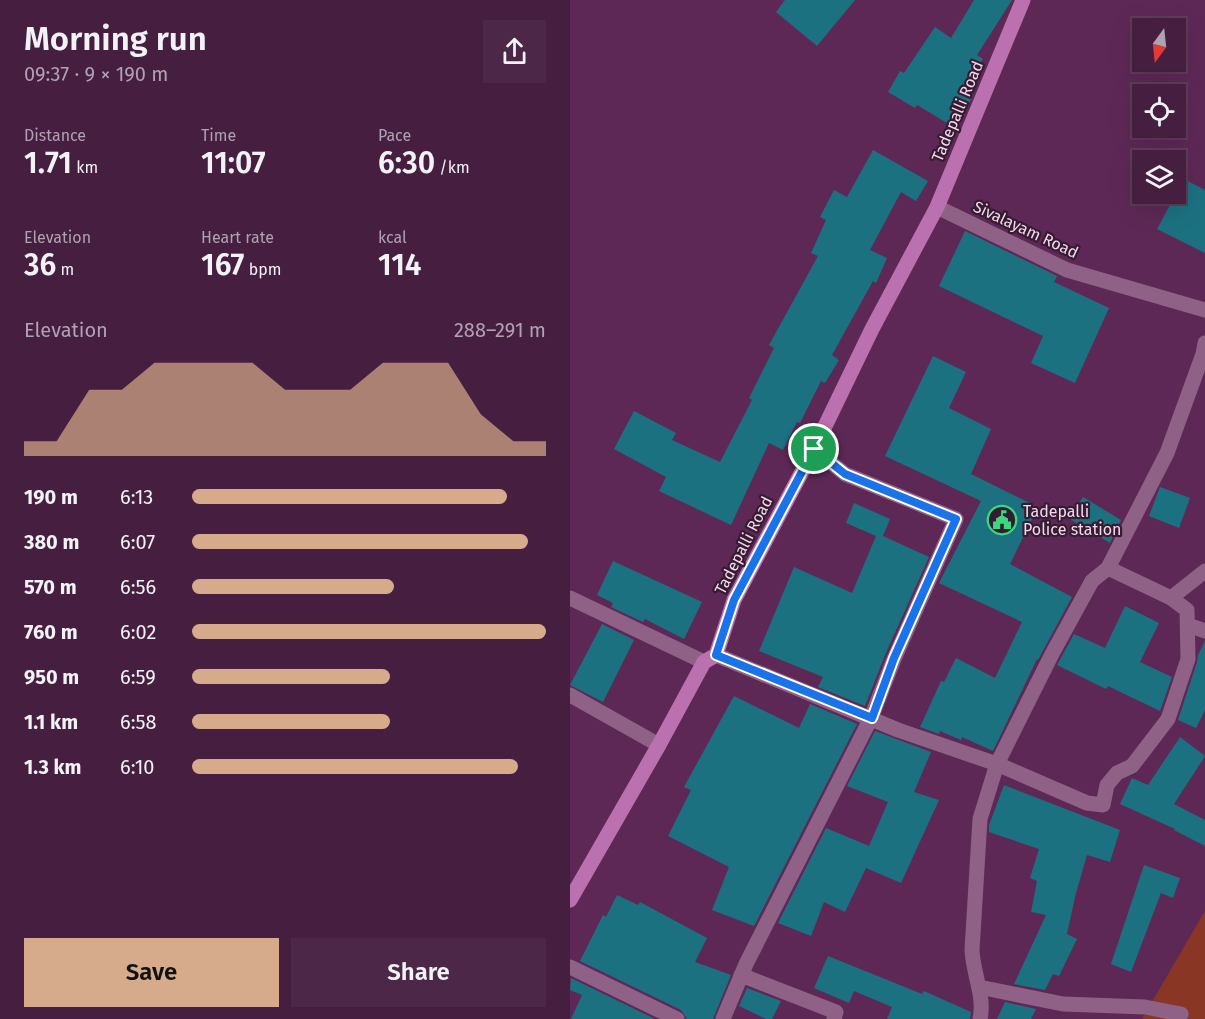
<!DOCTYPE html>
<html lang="en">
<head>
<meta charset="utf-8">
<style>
  body { margin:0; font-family:"Fira Sans",sans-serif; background:#4d2747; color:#f1f3f6; height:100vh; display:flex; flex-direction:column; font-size:22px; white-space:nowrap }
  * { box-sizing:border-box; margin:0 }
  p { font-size:20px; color:#b0a2b1 }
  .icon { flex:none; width:33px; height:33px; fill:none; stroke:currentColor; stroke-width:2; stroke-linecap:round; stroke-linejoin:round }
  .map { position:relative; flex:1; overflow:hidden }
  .details { display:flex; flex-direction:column; background:#461e40; width:570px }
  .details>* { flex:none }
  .needle { width:39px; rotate:195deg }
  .buttons { position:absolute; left:562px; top:18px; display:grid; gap:12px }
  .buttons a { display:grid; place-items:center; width:54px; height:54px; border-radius:0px; background:#461e40; box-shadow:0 6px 24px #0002,0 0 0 2px #5e3c59; font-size:30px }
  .pin { position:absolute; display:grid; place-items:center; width:51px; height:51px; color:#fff; margin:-26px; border:3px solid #fff; border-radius:50%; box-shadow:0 2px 6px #0007 }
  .round { display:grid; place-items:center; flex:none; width:63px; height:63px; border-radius:0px; background:#4d2747 }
  .head { display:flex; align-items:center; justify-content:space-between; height:102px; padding:0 24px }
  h1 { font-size:33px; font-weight:600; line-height:45px }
  .metrics { display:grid; grid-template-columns:repeat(3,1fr); gap:9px; height:102px; padding:6px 24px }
  .metrics div { display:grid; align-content:center }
  .metrics b { font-size:30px; font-weight:600 }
  .metrics small { font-size:16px; font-weight:400 }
  .metrics p { font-size:16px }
  .chart { height:168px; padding:12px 24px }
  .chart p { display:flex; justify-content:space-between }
  .chart svg { width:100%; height:108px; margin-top:6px; fill:#d6ab8b; opacity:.7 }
  .action { display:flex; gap:12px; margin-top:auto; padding:12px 24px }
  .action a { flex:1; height:69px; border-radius:0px; background:#d6ab8b; color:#111; font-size:24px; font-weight:600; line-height:69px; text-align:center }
  .action a+a { background:#4d2747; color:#f1f3f6 }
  ul { padding:0 24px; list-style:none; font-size:20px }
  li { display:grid; grid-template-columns:96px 72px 1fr; align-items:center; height:45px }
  li i { height:15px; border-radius:8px; background:#d6ab8b }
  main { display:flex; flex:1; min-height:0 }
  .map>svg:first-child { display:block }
</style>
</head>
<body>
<main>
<section class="details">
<div class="head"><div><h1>Morning run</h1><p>09:37 · 9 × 190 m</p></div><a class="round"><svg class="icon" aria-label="share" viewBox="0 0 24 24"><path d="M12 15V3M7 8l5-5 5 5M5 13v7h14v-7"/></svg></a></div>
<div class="metrics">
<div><p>Distance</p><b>1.71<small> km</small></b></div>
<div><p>Time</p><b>11:07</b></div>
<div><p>Pace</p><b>6:30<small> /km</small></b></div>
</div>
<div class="metrics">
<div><p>Elevation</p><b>36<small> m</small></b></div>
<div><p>Heart rate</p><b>167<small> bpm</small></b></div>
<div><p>kcal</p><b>114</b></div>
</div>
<div class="chart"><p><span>Elevation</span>288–291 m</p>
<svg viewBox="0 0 160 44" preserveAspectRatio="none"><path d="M0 44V38L10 38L20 17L30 17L40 6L50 6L60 6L70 6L80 17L90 17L100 17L110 6L120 6L130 6L140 27L150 38L160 38V44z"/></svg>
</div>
<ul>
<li><b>190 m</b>6:13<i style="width:89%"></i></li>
<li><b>380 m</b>6:07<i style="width:95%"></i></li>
<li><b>570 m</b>6:56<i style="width:57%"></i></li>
<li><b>760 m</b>6:02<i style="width:100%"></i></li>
<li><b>950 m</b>6:59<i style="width:56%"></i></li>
<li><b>1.1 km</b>6:58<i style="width:56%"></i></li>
<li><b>1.3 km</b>6:10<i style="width:92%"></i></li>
</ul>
<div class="action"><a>Save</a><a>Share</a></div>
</section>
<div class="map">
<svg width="635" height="1019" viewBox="0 0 635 1019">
  <rect width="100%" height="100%" fill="#5e2856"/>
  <path fill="#8a3625" d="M 635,911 L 635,1019 L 572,1019 Z"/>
  <path fill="#1c7180" d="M 215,0 L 285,0 L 247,46 L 206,12 Z
    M 404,0 L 442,0 L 407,55 L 413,59 L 399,79 L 405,83 L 397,97 L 401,99 L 387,129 L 347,105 L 345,108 L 318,92 L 330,71 L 334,73 L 365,27 L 381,38 Z
    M 303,150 L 358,181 L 346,201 L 331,192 L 300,250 L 317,258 L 306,283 L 303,281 L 262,355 L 269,360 L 255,383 L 251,381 L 230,423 L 227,422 L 213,450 L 199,443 L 161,525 L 89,491 L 96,477 L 44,449 L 64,411 L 106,433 L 102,440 L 150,462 L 182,400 L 179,398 L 204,348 L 199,345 L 248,256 L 241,253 L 256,220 L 250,217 L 264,190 L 277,197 Z
    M 614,179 L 635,190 L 635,253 L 587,229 Z
    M 395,231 L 487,276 L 484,282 L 539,308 L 505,383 L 461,363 L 473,336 L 369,286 Z
    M 363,356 L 396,372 L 379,408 L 421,429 L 401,474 L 468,507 L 440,564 L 502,597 L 468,660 L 467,659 L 423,751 L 392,737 L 391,740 L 370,731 L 369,734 L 350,727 L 371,681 L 374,682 L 386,658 L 425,678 L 452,622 L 369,583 L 411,501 L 315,456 Z
    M 590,487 L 620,498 L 609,528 L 579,516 Z
    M 513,497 L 551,520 L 540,543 L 500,519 Z
    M 284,503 L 320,519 L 313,536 L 359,557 L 315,655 L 295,706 L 248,687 L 253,677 L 189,651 L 224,567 L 282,593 L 306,536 L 276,523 Z
    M 43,561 L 132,602 L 114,639 L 75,619 L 73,622 L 41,607 L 43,603 L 27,595 Z
    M 555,606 L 589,623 L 570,662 L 602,677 L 590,711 L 538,686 L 536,689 L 487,665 L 504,634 L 535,648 Z
    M 32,624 L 64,640 L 33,702 L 0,685 Z
    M 635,641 L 635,710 L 626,728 L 608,720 L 627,662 L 628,655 Z
    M 164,696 L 229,728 L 240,704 L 287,724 L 184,926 L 142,910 L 159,867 L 98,836 L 121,790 L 114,787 Z
    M 305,731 L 361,752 L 344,792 L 369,800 L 331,883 L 296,868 L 275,912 L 254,902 L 241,936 L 208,923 L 256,828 L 299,846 L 318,802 L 277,786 Z
    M 610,737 L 635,756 L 604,804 L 635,820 L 635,846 L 604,830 L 605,829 L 550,804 L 562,778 L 578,785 Z
    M 434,785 L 550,830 L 540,862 L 517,855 L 506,893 L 497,934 L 507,939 L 489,976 L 483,974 L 475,990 L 444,984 L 476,915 L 461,912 L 467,881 L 460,878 L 469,849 L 419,832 L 419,825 Z
    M 574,865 L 610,878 L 603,898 L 591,893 L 561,972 L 541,964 Z
    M 47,895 L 68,905 L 70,902 L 137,938 L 125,962 L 161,975 L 143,1019 L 117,1019 L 111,1010 L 10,961 L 33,915 L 36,917 Z
    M 258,956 L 352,994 L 354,991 L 401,1012 L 400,1019 L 317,1019 L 322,1007 L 284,991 L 279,1003 L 244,988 Z
    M 1,978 L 85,1019 L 1,1019 L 12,995 L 0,990 Z
    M 177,988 L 211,1001 L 202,1019 L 196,1019 L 169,1006 Z
    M 435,1002 L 466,1009 L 461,1019 L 427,1019 Z"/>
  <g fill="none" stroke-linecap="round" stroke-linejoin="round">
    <path stroke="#906187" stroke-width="15" d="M 367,207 L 497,270 L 635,310
      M 538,568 L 601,598
      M 0,598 L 134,662
      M 618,625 L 635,631
      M 146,655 L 328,730 L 427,764 L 517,803 L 533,805 L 537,785 L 547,773 L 562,766 L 598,719 L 618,659 L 617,610 L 601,598 L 635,571
      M 0,695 L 89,745
      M 0,967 L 107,1019
      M 171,975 L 266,1012 L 264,1019
      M 409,987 L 493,1004 L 575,1007 L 611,1014
      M 153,1019 L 176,964 L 301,718 L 324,659 L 386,519 L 275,474 L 244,449
      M 410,1019 C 415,996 403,974 402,950 L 410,819 L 427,764 L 482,654 L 522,581 L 538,568 L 597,453 L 633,354 L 635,343"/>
    <path stroke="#bb71af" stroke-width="15" d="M 0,900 L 89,745 L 134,662 L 146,655 L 164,600 L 244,449 L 302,329 L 367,207 L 453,0"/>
  </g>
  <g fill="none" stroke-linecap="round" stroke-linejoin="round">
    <g stroke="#fff" stroke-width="12">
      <path id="route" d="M 244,449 L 275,474 L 386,519 L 324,658 L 302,718 L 146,655 L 164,600 Z"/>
    </g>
    <use href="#route" stroke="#1a73e8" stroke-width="8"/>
  </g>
  <defs>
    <g id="civic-ring" transform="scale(1.5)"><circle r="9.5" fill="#351d31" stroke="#3cd77e" stroke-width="1.5"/><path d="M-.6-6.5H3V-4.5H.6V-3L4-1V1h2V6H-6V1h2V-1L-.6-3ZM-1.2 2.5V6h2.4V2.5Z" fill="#3cd77e"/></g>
  </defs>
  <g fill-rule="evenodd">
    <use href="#civic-ring" x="432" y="520"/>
  </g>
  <g text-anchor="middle" stroke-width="4.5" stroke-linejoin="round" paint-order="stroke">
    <g font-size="16" fill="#f7d6f1" stroke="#351d31">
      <text transform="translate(387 111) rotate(-67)" y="6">Tadepalli Road</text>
      <text transform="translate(456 229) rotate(25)" y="6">Sivalayam Road</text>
      <text transform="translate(173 545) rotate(-63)" y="6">Tadepalli Road</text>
    </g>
    <g font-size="16" fill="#f7d6f1" stroke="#351d31" text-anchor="start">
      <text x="453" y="517">Tadepalli<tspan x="453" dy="18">Police station</tspan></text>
    </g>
  </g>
</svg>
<div class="buttons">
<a><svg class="needle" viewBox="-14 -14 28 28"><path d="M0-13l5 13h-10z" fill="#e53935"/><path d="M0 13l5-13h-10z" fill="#b0a2b1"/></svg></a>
<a><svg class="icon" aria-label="locate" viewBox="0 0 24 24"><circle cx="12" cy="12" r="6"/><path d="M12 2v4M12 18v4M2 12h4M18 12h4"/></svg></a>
<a><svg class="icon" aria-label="layers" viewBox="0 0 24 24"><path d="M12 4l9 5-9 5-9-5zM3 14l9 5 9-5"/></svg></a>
</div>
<div class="pin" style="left:244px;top:449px;background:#1e9e55"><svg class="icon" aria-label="arrive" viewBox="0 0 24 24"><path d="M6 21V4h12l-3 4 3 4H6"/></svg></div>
</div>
</main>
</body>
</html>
